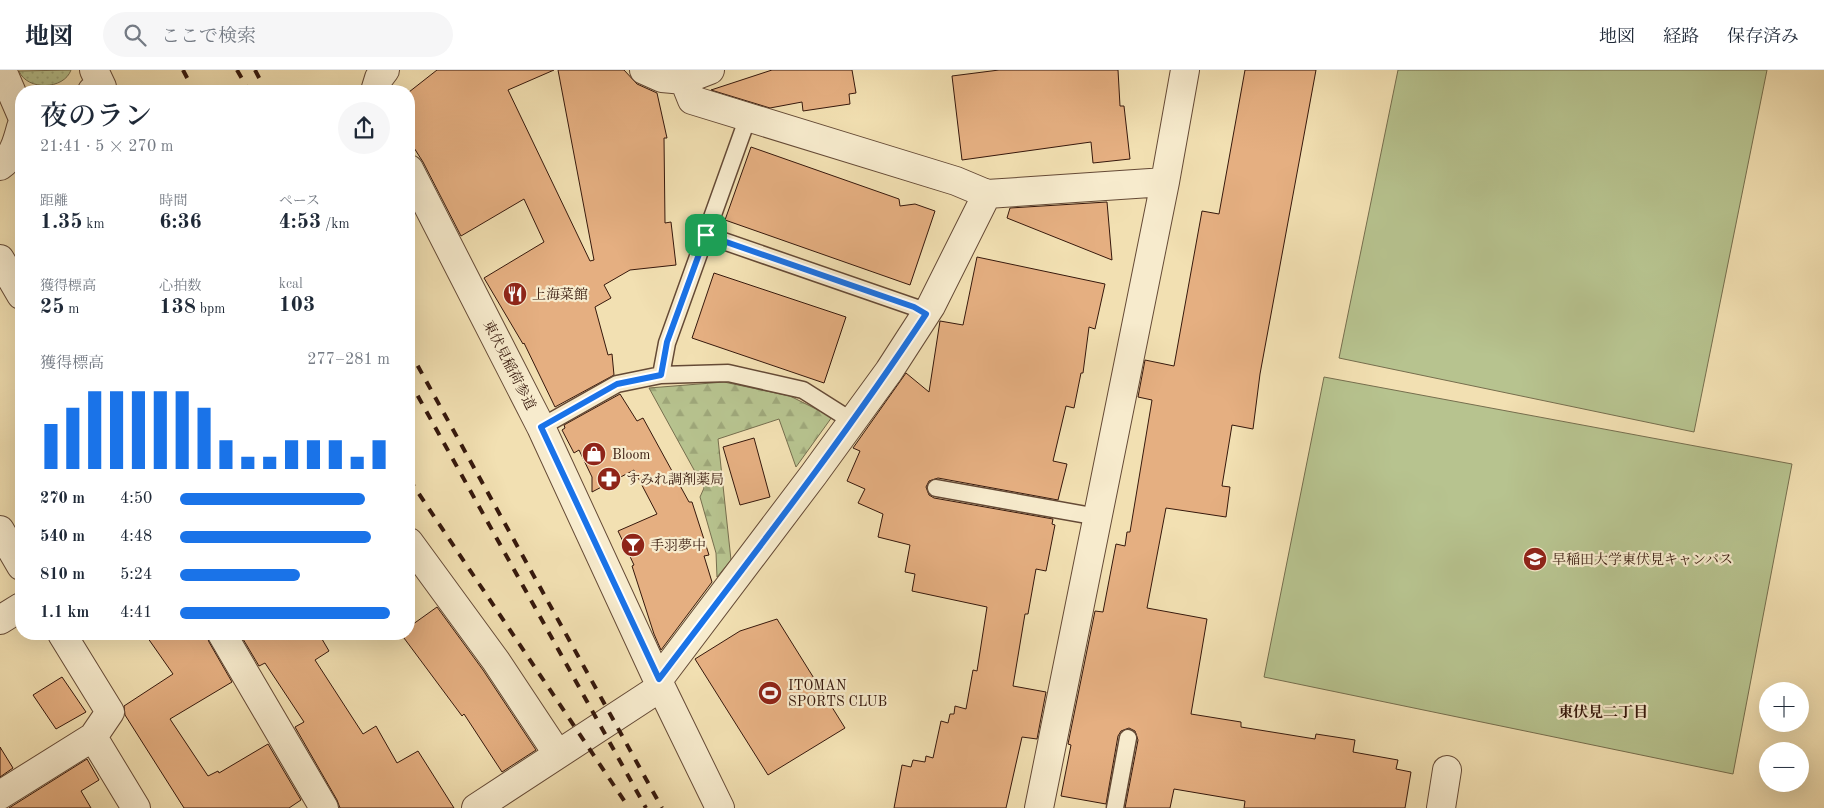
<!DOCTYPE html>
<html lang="ja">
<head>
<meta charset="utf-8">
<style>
  body { margin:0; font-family:"Old Standard TT","Noto Serif JP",serif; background:#f6f6f7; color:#1f2937; height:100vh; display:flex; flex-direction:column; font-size:19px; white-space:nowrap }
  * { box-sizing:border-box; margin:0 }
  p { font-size:16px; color:#747a83 }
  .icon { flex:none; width:28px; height:28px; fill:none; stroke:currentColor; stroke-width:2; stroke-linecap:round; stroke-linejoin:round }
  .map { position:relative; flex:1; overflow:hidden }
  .panel { position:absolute; left:15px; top:15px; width:400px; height:555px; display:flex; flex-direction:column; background:#fff; border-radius:20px; box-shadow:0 5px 20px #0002 }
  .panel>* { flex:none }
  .fabs { position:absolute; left:1759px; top:612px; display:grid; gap:10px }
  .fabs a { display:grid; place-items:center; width:50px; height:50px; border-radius:50%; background:#fff; box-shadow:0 5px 20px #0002; font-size:25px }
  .pin { position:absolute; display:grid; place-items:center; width:42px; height:42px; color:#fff; margin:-21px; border-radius:10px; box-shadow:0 2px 8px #0006 }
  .round { display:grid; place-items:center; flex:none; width:52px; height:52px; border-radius:26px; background:#f6f6f7 }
  .headline { display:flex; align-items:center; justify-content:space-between; height:85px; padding:0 25px }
  h1 { font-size:28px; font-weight:600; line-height:38px }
  .figures { display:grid; grid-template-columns:repeat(3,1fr); gap:8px; height:85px; padding:5px 25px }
  .figures div { display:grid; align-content:center }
  .figures b { font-size:21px; font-weight:600 }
  .figures small { font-size:14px; font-weight:400 }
  .figures p { font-size:14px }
  .chart { height:140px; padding:10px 25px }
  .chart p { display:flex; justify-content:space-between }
  .chart svg { width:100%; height:90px; margin-top:5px; stroke:#1a73e8; stroke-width:6 }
  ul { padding:0 25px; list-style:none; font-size:16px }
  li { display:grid; grid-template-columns:80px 60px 1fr; align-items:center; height:38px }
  li i { height:12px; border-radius:6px; background:#1a73e8 }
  header { display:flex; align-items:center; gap:30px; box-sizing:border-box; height:70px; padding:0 25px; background:#fff; border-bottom:1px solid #e0e1e3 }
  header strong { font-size:24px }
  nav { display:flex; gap:28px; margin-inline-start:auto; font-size:18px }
  .search { width:350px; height:45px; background:#f6f6f7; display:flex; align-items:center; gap:12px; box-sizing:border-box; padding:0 18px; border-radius:28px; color:#747a83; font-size:19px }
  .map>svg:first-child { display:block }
</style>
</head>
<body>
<header>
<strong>地図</strong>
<div class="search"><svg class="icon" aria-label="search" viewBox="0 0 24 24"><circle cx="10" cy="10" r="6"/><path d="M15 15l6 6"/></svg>ここで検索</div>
<nav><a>地図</a><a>経路</a><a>保存済み</a></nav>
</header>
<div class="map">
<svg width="1824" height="738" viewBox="0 0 1824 738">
  <defs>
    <pattern id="grass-dots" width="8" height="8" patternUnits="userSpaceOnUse" patternTransform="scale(1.25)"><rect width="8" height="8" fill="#b7c38f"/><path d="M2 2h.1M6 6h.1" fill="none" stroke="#9ea77a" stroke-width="1.8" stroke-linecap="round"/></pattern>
    <pattern id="forest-firs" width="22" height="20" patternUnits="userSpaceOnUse" patternTransform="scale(1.25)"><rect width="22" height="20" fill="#b7c38f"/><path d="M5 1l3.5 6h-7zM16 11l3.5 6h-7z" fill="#9ea77a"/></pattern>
  </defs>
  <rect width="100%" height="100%" fill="#f2e0b2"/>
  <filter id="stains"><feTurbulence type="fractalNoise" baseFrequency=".004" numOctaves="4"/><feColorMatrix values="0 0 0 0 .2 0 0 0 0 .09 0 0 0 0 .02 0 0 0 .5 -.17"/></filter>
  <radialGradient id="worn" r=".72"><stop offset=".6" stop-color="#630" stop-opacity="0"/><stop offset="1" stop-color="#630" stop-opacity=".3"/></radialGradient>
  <path fill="url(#grass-dots)" stroke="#766e4e" d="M 71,0 C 64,20 27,21 19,1 Z"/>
  <path fill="url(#forest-firs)" stroke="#766e4e" d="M 724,312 L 790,326 L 832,347 L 796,397 L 779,349 L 718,369 L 731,490 L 717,507 L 716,483 L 700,427 L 704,418 L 649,318 Z"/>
  <path fill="#b7c38f" stroke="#766e4e" d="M 1398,0 L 1767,0 L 1694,362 L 1339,288 Z
    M 1324,307 L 1792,394 L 1733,704 L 1264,607 Z"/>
  <path fill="#e5af81" stroke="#36180c" d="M 437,0 L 554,0 L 508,20 L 590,191 L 594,190 L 558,0 L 624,0 L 637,14 L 657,23 L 667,68 L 664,68 L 665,153 L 671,152 L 676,195 L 630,200 L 604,215 L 611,228 L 595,237 L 608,285 L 612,284 L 614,305 L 555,337 L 524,273 L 523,274 L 484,208 L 544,172 L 524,129 L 461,166 L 423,92 L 409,70 L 409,22 Z
    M 772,0 L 852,0 L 856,23 L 849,24 L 850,34 L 803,41 L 802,32 L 770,38 L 711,20 Z
    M 999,0 L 1118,0 L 1120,36 L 1124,36 L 1130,89 L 1093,93 L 1091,72 L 962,90 L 952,6 Z
    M 1245,0 L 1316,0 L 1260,304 L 1253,359 L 1232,355 L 1222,416 L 1230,417 L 1226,447 L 1166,438 L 1147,538 L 1207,549 L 1191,644 L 1241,652 L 1241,657 L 1315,669 L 1316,664 L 1355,670 L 1353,682 L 1398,690 L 1396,699 L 1411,702 L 1405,738 L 1244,738 L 1245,731 L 1174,719 L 1170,738 L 1125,738 L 1138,670 L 1135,661 L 1129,658 L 1121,661 L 1118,666 L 1106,734 L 1061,726 L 1071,675 L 1068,674 L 1095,541 L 1103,542 L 1116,474 L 1125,476 L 1127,462 L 1130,462 L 1152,330 L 1138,327 L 1145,290 L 1174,296 L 1202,141 L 1219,144 Z
    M 751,77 L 899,129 L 900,136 L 915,134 L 935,141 L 910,215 L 725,150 Z
    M 1107,132 L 1112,190 L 1007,148 L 1010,138 Z
    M 977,187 L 1105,214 L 1095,259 L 1089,257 L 1083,303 L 1081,303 L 1074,338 L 1066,336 L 1053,391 L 1067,394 L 1058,430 L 938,408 L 929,411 L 926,417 L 929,425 L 934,428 L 1053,449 L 1052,454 L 1055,455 L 1046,501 L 1036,499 L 1028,544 L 1025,544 L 1013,616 L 1046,622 L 1037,669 L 1022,667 L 1006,738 L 894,738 L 902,695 L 911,697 L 913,690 L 925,692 L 926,686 L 933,688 L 941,651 L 948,653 L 950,644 L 954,644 L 955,636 L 966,639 L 973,600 L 977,601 L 987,537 L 912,521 L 915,504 L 905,502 L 910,475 L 878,467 L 883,444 L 858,433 L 865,419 L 847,411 L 860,381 L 853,378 L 906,303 L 929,322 L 940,251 L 963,255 Z
    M 714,203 L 846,247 L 824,313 L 692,268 Z
    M 620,324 L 637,351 L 643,348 L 689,432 L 692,432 L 709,485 L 704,486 L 712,512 L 661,580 L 654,564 L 632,496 L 634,495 L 618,461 L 657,444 L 634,400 L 592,422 L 592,407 L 579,380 L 574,383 L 562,360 L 565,358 L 564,355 Z
    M 754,368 L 770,427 L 740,435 L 723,377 Z
    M 437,537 L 483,600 L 536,680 L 502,702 L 464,644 L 462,646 L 401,564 L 409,564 L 409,557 Z
    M 777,549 L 845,658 L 768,705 L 695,589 L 740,561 Z
    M 145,564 L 206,564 L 209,572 L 232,612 L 170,649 L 208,706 L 218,701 L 219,703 L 268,674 L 301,730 L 289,738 L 184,738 L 125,645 L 124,636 L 173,604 Z
    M 240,564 L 319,564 L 329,581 L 315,590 L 363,664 L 376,656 L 397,693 L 418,681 L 454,738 L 340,738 L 337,730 L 295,657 L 304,652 L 265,593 L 259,596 Z
    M 62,607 L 86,642 L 56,659 L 33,625 Z
    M 0,677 L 13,698 L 0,707 Z
    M 87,689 L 99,710 L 81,721 L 91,738 L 9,738 Z"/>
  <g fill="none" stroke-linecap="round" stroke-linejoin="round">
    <g stroke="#654a36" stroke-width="19">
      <path id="service" d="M 706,165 L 914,237 L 926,244
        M 661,305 L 667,273 L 748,47
        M 541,357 L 617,314 L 661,305 L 728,303 L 803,320 L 852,351
        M 936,418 L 1098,447
        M 1115,738 L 1128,668"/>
    </g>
    <g stroke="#654a36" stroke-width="30">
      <path id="minor" d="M 644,0 L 662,8 L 684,10 L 692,30 L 956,111 L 987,124 L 1165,112
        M 682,0 L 684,10 L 710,0
        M 375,21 L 379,8 L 385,0
        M 0,96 C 13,87 17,72 21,57
        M 409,99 L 541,357 L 661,617 L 720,738
        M 0,189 L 21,225
        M 0,460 L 21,496
        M 409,472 L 496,591 L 557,683
        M 0,550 L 21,537
        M 62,564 L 110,642 L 93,667 L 136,738
        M 222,564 L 324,738
        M 659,609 L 814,404 L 889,301 L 931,236 L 987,124
        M 0,725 L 93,667
        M 476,738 L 661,617
        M 1039,738 L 1165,112 L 1185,0
        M 1441,738 L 1447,700"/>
    </g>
    <g stroke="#654a36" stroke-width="30">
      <path id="tertiary" d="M 2,0 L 21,44
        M 92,21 L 102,17 L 94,0"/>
    </g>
    <use href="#service" stroke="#f7ebcd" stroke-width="16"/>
    <use href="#minor" stroke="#f7ebcd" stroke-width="28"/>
    <use href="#tertiary" stroke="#f7ebcd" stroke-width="28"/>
    <path stroke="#36180c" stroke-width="4" stroke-dasharray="9 9" stroke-linecap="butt" d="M 183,0 L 194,21
      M 237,0 L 249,21
      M 255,0 L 266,21
      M 409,280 L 662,738
      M 409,310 L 646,738
      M 409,409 L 629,738"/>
  </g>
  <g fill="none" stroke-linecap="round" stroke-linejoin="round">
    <g stroke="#fff" stroke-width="10">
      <path id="route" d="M 706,165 L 914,237 L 926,244 C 843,370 750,489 659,609 L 541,357 L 617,314 L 661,305 L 667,272 Z"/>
    </g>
    <use href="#route" stroke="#1a73e8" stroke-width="6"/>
  </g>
  <defs>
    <g id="restaurant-disc" transform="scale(1.25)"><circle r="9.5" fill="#8f2418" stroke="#f7ebcd"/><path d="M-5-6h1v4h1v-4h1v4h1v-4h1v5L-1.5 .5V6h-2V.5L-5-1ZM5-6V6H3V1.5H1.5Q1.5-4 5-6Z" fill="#fff"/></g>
    <g id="shop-disc" transform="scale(1.25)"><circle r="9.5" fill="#8f2418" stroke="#f7ebcd"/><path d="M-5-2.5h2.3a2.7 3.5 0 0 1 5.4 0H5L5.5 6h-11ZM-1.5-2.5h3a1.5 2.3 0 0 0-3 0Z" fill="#fff"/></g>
    <g id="pharmacy-disc" transform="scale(1.25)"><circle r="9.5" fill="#8f2418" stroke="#f7ebcd"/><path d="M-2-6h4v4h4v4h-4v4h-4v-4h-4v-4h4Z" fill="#fff"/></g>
    <g id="bar-disc" transform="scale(1.25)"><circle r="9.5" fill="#8f2418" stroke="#f7ebcd"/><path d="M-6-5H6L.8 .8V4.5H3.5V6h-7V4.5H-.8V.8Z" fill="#fff"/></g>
    <g id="university-disc" transform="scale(1.25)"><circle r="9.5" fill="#8f2418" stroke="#f7ebcd"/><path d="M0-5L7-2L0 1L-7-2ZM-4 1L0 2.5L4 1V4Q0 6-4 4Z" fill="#fff"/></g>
    <g id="stadium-disc" transform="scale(1.25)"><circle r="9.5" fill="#8f2418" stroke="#f7ebcd"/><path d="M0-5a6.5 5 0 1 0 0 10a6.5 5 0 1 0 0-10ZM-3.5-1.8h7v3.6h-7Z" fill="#fff"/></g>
  </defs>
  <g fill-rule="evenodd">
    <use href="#restaurant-disc" x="515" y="224"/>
    <use href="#shop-disc" x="594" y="384"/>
    <use href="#pharmacy-disc" x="609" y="409"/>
    <use href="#bar-disc" x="633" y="475"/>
    <use href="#university-disc" x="1535" y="489"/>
    <use href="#stadium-disc" x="770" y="623"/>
  </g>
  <g text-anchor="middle" stroke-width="4.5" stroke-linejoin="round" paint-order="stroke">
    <g font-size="14" fill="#36180c" stroke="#f7ebcd" text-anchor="start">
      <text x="532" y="229">上海菜館</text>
      <text x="612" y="389">Bloom</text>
      <text x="626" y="414">すみれ調剤薬局</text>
      <text x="650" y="480">手羽夢中</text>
      <text x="1552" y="494">早稲田大学東伏見キャンパス</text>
      <text x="788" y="620">ITOMAN<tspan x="788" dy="16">SPORTS CLUB</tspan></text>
    </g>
    <g font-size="14" fill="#36180c" stroke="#f7ebcd">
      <text transform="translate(510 295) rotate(63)" y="5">東伏見稲荷参道</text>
    </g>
    <g font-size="15" font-weight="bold" fill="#36180c" stroke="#f7ebcd">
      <text x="1603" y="647">東伏見二丁目</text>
    </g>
  </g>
  <rect width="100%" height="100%" filter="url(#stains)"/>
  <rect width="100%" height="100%" fill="url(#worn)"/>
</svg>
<div class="fabs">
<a>+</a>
<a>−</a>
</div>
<div class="pin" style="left:706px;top:165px;background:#1e9e55"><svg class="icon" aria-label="arrive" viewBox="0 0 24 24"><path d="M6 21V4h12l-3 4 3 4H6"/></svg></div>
<section class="panel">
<div class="headline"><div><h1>夜のラン</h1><p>21:41 · 5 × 270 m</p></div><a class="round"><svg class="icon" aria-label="share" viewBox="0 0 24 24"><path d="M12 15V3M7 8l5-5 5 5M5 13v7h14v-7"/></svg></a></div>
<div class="figures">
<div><p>距離</p><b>1.35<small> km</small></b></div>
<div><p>時間</p><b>6:36</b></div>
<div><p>ペース</p><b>4:53<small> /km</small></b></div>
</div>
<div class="figures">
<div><p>獲得標高</p><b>25<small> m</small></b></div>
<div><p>心拍数</p><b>138<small> bpm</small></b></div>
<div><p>kcal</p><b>103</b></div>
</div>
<div class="chart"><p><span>獲得標高</span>277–281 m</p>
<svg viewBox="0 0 160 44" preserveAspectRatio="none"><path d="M5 44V22M15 44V14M25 44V6M35 44V6M45 44V6M55 44V6M65 44V6M75 44V14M85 44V30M95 44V38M105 44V38M115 44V30M125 44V30M135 44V30M145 44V38M155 44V30"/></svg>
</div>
<ul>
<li><b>270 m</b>4:50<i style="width:88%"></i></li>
<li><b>540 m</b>4:48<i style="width:91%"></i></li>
<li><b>810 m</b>5:24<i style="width:57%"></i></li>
<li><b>1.1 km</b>4:41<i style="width:100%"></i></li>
</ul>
</section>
</div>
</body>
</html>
